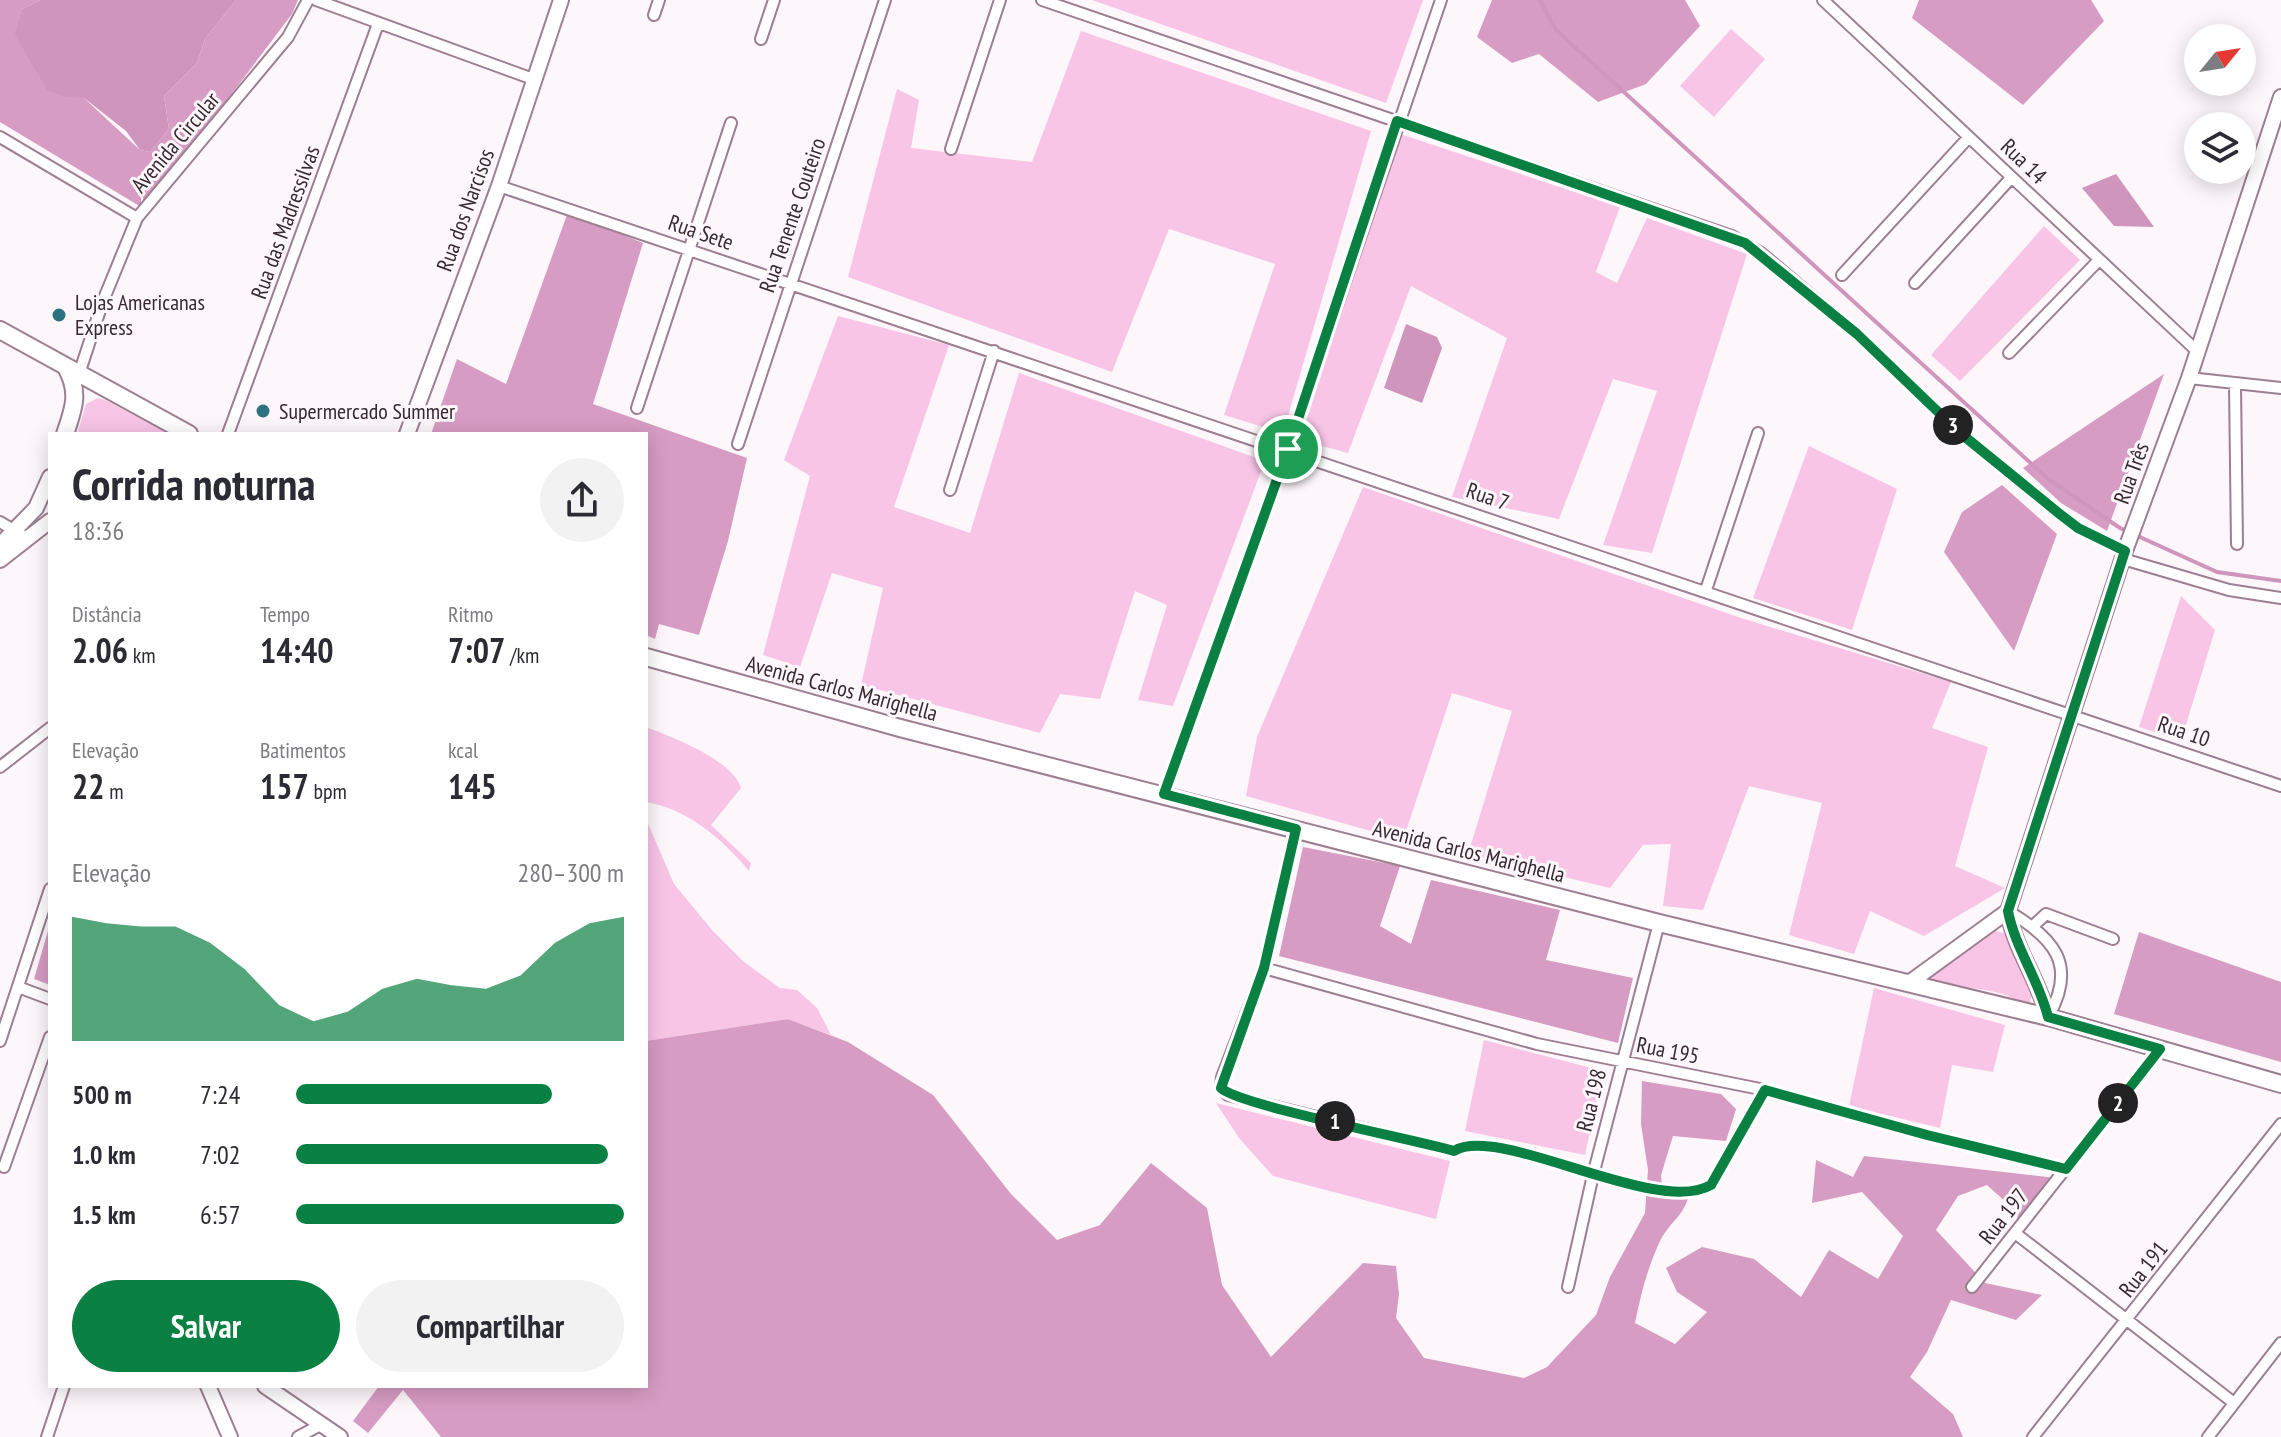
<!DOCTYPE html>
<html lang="pt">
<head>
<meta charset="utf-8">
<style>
  body { margin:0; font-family:"PT Sans Narrow",sans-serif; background:#f2f2f3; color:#2b2b33; height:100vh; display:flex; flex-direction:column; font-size:30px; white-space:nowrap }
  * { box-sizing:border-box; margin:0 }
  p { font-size:26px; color:#7c7c81 }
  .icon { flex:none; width:44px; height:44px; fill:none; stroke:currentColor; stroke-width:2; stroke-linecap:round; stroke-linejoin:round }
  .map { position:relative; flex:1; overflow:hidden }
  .panel { position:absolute; left:48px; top:432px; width:600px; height:956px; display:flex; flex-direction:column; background:#fff; border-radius:0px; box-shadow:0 4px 20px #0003 }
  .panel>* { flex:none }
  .needle { width:52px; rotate:60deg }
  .tools { position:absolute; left:2184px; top:24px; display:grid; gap:16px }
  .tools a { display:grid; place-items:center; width:72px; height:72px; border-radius:50%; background:#fff; box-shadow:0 4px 20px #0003; font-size:40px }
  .pin { position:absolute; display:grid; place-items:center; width:68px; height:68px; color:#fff; margin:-34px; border:4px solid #fff; border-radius:50%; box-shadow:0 2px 8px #0007 }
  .km { position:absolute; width:40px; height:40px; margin:-20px; border-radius:50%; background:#222; color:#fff; font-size:22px; line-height:40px; text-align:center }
  .round { display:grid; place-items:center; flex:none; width:84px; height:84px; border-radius:42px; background:#f2f2f3 }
  .head { display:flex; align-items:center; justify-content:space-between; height:136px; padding:0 24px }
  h1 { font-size:44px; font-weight:800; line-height:60px }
  .metrics { display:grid; grid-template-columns:repeat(3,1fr); gap:12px; height:136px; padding:8px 24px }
  .metrics div { display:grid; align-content:center }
  .metrics b { font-size:34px; font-weight:800 }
  .metrics small { font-size:22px; font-weight:400 }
  .metrics p { font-size:22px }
  .chart { height:224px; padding:16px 24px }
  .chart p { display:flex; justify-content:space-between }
  .chart svg { width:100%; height:144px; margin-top:8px; fill:#0b8043; opacity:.7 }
  .button { display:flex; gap:16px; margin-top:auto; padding:16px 24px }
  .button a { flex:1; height:92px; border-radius:48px; background:#0b8043; color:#fff; font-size:32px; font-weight:800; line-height:92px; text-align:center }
  .button a+a { background:#f2f2f3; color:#2b2b33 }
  ul { padding:0 24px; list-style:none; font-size:26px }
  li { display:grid; grid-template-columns:128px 96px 1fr; align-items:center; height:60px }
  li i { height:20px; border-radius:10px; background:#0b8043 }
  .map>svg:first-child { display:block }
</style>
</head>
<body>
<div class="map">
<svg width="2281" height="1437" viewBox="0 0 2281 1437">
  <rect width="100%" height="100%" fill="#fdf6fa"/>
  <path fill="#f9c5e7" d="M 1092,0 L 1423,0 L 1386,103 Z
    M 1731,29 L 1765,59 L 1714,117 L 1680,86 Z
    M 1081,31 L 1371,131 L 1283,433 L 1224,415 L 1275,264 L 1169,229 L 1112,372 L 848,277 L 897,89 L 919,100 L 911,148 L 1032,162 Z
    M 1400,134 L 1620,207 L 1596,272 L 1617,283 L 1647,218 L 1747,254 L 1652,553 L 1603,545 L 1657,391 L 1613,379 L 1559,519 L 1452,497 L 1507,338 L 1411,286 L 1348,453 L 1300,440 Z
    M 2044,226 L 2080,260 L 1960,381 L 1931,355 Z
    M 838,316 L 949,345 L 894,507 L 970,533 L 1019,373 L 1265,461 L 1173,706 L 1138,700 L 1167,605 L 1135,591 L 1100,699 L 1060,694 L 1040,733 L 861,685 L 883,588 L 832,573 L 800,667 L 763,655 L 810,476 L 784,460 Z
    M 98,398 L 107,401 L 169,434 L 77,434 L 86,404 Z
    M 1809,446 L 1897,489 L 1852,630 L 1753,598 Z
    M 1363,487 L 1741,618 L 1951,682 L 1932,728 L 1988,747 L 1955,866 L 2005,888 L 1924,936 L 1870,911 L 1854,954 L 1789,935 L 1822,803 L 1749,786 L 1703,910 L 1663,906 L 1671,844 L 1643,845 L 1610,888 L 1468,854 L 1512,711 L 1452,693 L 1403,840 L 1246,796 L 1257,737 Z
    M 2181,596 L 2215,630 L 2181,741 L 2139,727 Z
    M 646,727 C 672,737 733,760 741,788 L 711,825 L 751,863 L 749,871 C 724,840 686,808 646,802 Z
    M 646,819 L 674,884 L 712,930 L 744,962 L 780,988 L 797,990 L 817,1008 L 831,1035 L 788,1019 L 646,1041 Z
    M 1993,930 L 2006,934 L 2034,989 L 2030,1002 L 2023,1004 C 1998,986 1959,989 1928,982 L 1929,975 Z
    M 1874,988 L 2005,1025 L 1993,1072 L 1952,1065 L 1940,1128 L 1849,1106 Z
    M 1484,1040 L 1603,1071 L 1585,1155 L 1465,1131 Z
    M 1216,1103 L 1450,1161 L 1436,1219 L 1273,1176 L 1239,1138 Z"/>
  <path fill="#d79cc3" d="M 0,0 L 40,0 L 21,10 L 16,35 L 47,89 L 84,98 L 140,150 L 150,152 L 169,129 L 164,96 L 197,63 L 205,39 L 236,0 L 298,0 L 292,14 L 144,210 L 141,170 L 141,207 L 0,122 Z
    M 1492,0 L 1685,0 L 1700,26 L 1646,84 L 1598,102 L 1539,54 L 1512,63 L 1477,37 Z
    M 1919,0 L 2091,0 L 2104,21 L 2023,105 L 1912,18 Z
    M 568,212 L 643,243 L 593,404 L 747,458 L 728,541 L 699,635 L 659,624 L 655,639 L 646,635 L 646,434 L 431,434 L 457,359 L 506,384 Z
    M 2164,374 L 2107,531 L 2061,503 L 2023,468 Z
    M 2002,485 L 2057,534 L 2014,651 L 1944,552 L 1962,512 Z
    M 1303,847 L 1400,866 L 1380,926 L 1411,944 L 1431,880 L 1560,910 L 1546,960 L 1633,978 L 1618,1043 L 1279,956 Z
    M 50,924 L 50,985 L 34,979 Z
    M 2139,932 L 2281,982 L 2281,1062 L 2114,1014 Z
    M 788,1019 L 848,1042 L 933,1095 L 1011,1194 L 1057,1240 L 1100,1225 L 1151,1163 L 1207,1208 L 1222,1285 L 1271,1357 L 1363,1263 L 1396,1266 L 1399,1294 L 1396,1318 L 1424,1358 L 1524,1378 L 1547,1367 L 1596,1315 L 1610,1277 L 1645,1213 L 1648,1170 L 1641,1124 L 1642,1081 L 1721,1094 L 1736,1109 L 1726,1141 L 1673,1136 L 1661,1175 L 1663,1198 L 1689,1191 C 1688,1212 1671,1221 1661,1239 C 1648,1266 1641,1293 1635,1323 L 1675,1344 L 1707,1312 L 1677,1292 L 1666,1268 L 1702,1247 L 1754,1259 L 1801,1297 L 1829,1250 L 1878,1279 L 1903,1236 L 1862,1192 L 1812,1203 L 1816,1160 L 1853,1177 L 1864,1156 L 2056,1178 L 2030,1218 L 2017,1220 L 2018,1213 L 1987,1185 L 1958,1196 L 1936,1230 L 1985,1283 L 2042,1295 L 2016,1320 L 1951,1300 L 1927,1352 L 1910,1377 L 1953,1414 L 1963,1437 L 441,1437 L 403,1390 L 368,1433 L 353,1421 L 379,1386 L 646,1386 L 646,1041 Z"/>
  <path fill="#cf95bc" d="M 40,0 L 236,0 L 205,39 L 197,63 L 164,96 L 169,129 L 150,152 L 140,150 L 126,131 L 84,98 L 64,97 L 47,90 L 15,35 L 21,10 Z
    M 2116,174 L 2154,227 L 2114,226 L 2082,188 Z
    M 1406,324 L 1437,337 L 1442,348 L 1422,403 L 1384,388 Z"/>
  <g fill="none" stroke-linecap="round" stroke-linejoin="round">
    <path stroke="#cf95bc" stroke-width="4" d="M 1540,0 L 1556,30 L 2047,478 L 2120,528 L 2217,572 L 2281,581"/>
    <g stroke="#9d7f92" stroke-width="14">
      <path id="street" d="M 316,0 L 533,79
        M 1042,0 L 1732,236 L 1761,253 L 1857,334 L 1959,432 L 2061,515 L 2078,528 L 2125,551
        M 1823,0 L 2197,351
        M 654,15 L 659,0
        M 761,39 L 774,0
        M 0,137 L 137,218 L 288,37 L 308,0
        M 951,149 L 1000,0
        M 499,186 L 2281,786
        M 1842,275 L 1969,137
        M 1915,283 L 2011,178
        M 2009,353 L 2099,260
        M 79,374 L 103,301 L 137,218
        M 2189,378 L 2281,388
        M 2235,385 L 2237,544
        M 637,408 L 731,123
        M 228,434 L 378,24
        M 738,444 L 885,0
        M 950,490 L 994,351
        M 0,522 L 27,538
        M 2123,559 L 2229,590 L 2281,598
        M 1706,590 L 1758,433
        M 0,767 L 50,728
        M 1164,794 L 1288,449 L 1441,0
        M 1296,829 L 1264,968 L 1222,1077 L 1221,1088 L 1228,1095 L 1454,1151 C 1498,1123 1656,1217 1711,1185 L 1765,1090
        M 2008,911 C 2054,938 2078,965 2048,1017
        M 2033,926 L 2046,914 L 2113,939
        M 1264,968 L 1537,1044 L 1765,1090 L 1927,1135 L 2066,1169
        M 18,987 L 50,999
        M 0,1041 L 50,889
        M 4,1167 L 50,1037
        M 2015,1233 L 2234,1403
        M 1568,1287 L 1593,1175 L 1659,923
        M 1972,1287 L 2160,1049
        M 47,1437 L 64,1386
        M 298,1437 L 322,1424
        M 2033,1437 L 2281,1124
        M 2208,1437 L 2281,1343"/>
    </g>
    <g stroke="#9d7f92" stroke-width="18">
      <path id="secondary" d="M 407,434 L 499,186 L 561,0
        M 0,545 L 36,508 L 50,477
        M 0,560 L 50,521
        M 1909,983 L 2008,911
        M 2048,1017 C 2039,980 2014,948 2008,911 L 2125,551 L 2189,378 L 2281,97
        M 208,1386 L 230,1437
        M 265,1386 L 340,1437"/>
    </g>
    <g stroke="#9d7f92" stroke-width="20">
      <path id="primary" d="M 0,330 L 189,434
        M 65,434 C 74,408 80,392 66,367
        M 646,657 L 900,728 L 1659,923 L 2048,1017 L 2281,1084"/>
    </g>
    <use href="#street" stroke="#fff" stroke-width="10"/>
    <use href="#secondary" stroke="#fff" stroke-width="14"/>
    <use href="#primary" stroke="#fff" stroke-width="16"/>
  </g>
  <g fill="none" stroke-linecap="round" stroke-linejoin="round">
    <g stroke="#fff" stroke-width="16">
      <path id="route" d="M 1397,121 L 1745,243 L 1857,334 L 1959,432 L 2061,515 L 2078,528 L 2125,551 L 2008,911 C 2015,948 2039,980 2048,1017 L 2160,1049 L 2066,1169 L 1927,1135 L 1765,1090 L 1711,1185 C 1656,1217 1499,1123 1454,1151 C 1416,1140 1238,1105 1221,1088 L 1264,968 L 1296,829 L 1164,794 L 1288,449 Z"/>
    </g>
    <use href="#route" stroke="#0b8043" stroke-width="10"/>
  </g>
  <g fill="#2b737e" stroke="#fdf6fa" stroke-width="3">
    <circle cx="59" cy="315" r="8"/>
    <circle cx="263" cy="411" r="8"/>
  </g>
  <g text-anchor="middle" stroke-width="6" stroke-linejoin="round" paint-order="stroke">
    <g font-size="22" fill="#362932" stroke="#fdf6fa">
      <text transform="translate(175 142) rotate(-50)" y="8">Avenida Circular</text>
      <text transform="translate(2024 161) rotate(44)" y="8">Rua 14</text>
      <text transform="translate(465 210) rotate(-70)" y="8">Rua dos Narcisos</text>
      <text transform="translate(792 215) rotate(-71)" y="8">Rua Tenente Couteiro</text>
      <text transform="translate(285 222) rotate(-70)" y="8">Rua das Madressilvas</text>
      <text transform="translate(701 232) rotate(19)" y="8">Rua Sete</text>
      <text transform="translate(2131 473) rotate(-70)" y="8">Rua Três</text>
      <text transform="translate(1488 496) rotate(19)" y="8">Rua 7</text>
      <text transform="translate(842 688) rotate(15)" y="8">Avenida Carlos Marighella</text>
      <text transform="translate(2184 731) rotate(19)" y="8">Rua 10</text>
      <text transform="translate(1469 851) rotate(14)" y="8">Avenida Carlos Marighella</text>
      <text transform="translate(1668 1050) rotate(11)" y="8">Rua 195</text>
      <text transform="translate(1591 1100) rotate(-76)" y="8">Rua 198</text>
      <text transform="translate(2003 1216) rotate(-52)" y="8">Rua 197</text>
      <text transform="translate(2143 1269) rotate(-52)" y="8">Rua 191</text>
    </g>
    <g font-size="22" fill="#362932" stroke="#fdf6fa" text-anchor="start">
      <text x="75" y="310">Lojas Americanas<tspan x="75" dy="25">Express</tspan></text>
      <text x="279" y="419">Supermercado Summer</text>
    </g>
  </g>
</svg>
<div class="tools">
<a><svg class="needle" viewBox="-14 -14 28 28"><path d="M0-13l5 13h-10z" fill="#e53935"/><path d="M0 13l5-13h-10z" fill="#7c7c81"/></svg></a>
<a><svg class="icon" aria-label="layers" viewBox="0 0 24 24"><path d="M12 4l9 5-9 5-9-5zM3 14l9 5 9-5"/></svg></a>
</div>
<div class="pin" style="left:1288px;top:449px;background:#1e9e55"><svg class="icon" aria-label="arrive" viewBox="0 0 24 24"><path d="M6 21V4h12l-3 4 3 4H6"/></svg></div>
<b class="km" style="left:1335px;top:1121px">1</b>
<b class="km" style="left:2118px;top:1103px">2</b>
<b class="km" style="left:1953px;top:425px">3</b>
<section class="panel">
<div class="head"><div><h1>Corrida noturna</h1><p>18:36</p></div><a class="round"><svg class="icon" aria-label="share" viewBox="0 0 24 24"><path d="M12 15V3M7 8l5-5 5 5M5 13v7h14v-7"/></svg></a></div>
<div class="metrics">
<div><p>Distância</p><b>2.06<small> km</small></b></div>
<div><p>Tempo</p><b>14:40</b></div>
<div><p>Ritmo</p><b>7:07<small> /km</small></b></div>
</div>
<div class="metrics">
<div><p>Elevação</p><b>22<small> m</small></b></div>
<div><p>Batimentos</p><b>157<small> bpm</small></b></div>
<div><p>kcal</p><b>145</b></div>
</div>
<div class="chart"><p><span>Elevação</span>280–300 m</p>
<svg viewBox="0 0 160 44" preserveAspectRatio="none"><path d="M0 44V6L10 8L20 9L30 9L40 14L50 22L60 33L70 38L80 35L90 28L100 25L110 27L120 28L130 24L140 14L150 8L160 6V44z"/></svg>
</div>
<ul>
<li><b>500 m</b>7:24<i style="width:78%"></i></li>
<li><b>1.0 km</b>7:02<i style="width:95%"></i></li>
<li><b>1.5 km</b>6:57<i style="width:100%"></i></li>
</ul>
<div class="button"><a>Salvar</a><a>Compartilhar</a></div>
</section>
</div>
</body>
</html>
